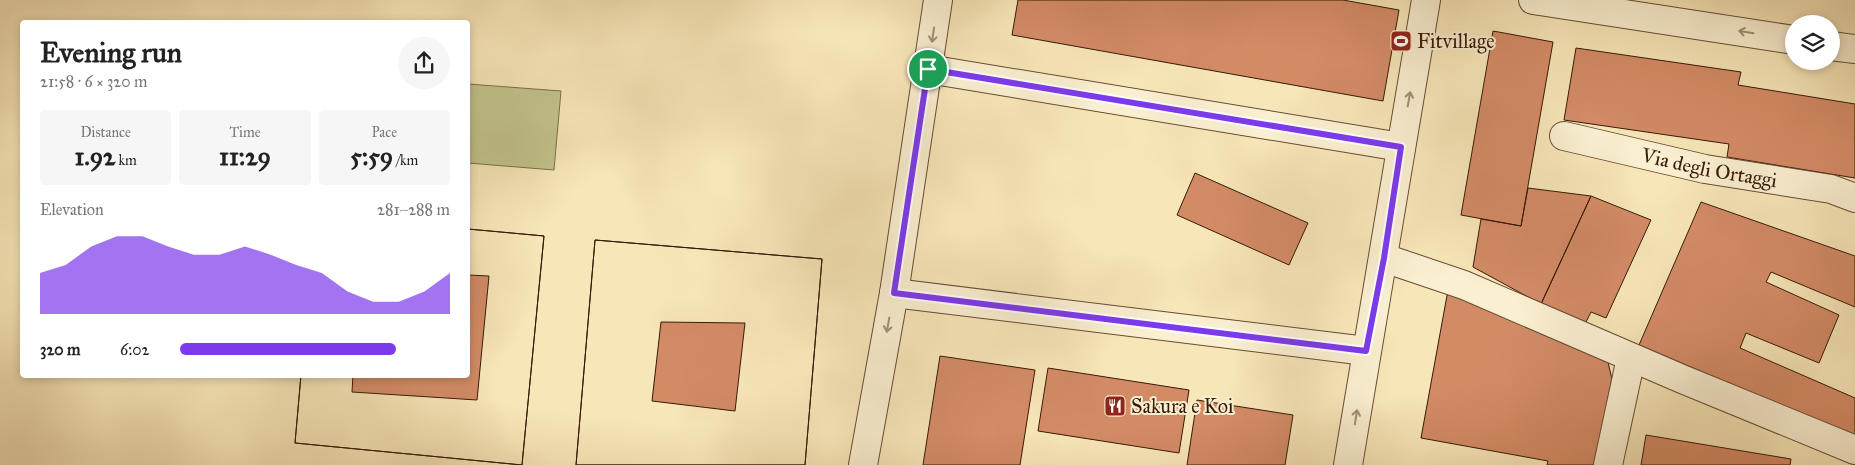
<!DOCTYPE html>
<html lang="en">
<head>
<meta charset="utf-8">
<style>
  body { margin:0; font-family:"IM FELL Great Primer",serif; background:#f6f6f6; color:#222; height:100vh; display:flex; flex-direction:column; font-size:19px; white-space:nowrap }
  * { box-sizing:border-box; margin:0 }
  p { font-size:16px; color:#767676 }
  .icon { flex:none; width:28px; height:28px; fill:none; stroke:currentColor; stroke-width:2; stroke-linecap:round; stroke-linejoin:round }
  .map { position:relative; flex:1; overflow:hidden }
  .side { position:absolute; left:20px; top:20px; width:450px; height:358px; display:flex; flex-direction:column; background:#fff; border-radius:5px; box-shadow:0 2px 8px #0003 }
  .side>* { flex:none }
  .controls { position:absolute; left:1785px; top:15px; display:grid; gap:10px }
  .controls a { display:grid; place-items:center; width:55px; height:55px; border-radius:50%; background:#fff; box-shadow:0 2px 8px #0003; font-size:25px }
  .pin { position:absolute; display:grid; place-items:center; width:42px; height:42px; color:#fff; margin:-21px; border:2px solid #fff; border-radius:50%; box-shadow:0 1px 5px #0007 }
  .round { display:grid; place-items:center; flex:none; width:52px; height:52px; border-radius:26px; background:#f6f6f6 }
  .summary { display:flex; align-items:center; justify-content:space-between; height:85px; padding:0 20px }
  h1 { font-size:28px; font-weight:800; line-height:38px }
  .stats { display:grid; grid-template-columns:repeat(3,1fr); gap:8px; height:85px; padding:5px 20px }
  .stats div { display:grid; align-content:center; border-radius:5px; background:#f6f6f6; text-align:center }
  .stats b { font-size:25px; font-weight:800 }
  .stats small { font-size:14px; font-weight:400 }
  .stats p { font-size:14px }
  .chart { height:140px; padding:10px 20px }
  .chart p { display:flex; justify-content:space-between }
  .chart svg { width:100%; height:90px; margin-top:5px; fill:#7c3aed; opacity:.7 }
  ul { padding:0 20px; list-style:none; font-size:16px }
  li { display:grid; grid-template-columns:80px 60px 1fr; align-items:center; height:38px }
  li i { height:12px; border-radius:6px; background:#7c3aed }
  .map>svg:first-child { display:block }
</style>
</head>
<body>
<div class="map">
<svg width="1855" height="465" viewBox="0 0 1855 465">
  <rect width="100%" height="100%" fill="#f7e6b8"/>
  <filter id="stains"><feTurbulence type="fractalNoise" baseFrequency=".004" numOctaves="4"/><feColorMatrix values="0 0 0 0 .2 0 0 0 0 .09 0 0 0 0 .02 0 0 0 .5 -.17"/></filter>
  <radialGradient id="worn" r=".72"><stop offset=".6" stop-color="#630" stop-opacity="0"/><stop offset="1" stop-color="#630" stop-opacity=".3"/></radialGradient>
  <path fill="#c2c38b" stroke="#7c6e49" d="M 468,84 L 561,91 L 554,170 L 468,163 Z"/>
  <path fill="#d38b66" stroke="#371907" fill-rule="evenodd" d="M 1018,0 L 1343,0 L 1399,10 L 1383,101 L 1012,35 Z
    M 1493,31 L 1553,42 L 1521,226 L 1461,215 Z
    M 1576,48 L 1741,72 L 1738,85 L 1855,104 L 1855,178 L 1727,157 L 1729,144 L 1564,120 Z
    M 1195,173 L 1308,223 L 1289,265 L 1177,215 Z
    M 1528,188 L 1591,196 L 1541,304 L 1473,267 L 1481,219 L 1521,226 Z
    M 1591,196 L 1651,220 L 1606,318 L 1591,312 L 1586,322 L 1541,304 Z
    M 1701,202 L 1855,256 L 1855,307 L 1771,272 L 1766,282 L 1839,315 L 1819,363 L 1746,333 L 1740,348 L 1855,398 L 1855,437 L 1639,345 Z
    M 468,229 L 544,236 L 522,465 L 295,443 L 301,375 L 353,375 L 352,392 L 477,400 L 489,276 L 468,275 Z
    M 468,229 L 544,236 L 522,465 L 295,443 L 301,375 L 468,375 Z
    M 595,240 L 822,259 L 805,465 L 576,465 ZM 661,322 L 745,323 L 735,411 L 652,401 Z
    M 595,240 L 822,259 L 805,465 L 576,465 Z
    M 1448,290 L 1606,354 L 1612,379 L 1597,465 L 1547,465 L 1548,461 L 1421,438 Z
    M 940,356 L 1035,370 L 1020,465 L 923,465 Z
    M 1048,368 L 1189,390 L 1179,453 L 1038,431 Z
    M 1197,400 L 1293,415 L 1285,465 L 1187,465 Z
    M 1646,435 L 1791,459 L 1790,465 L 1641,465 Z"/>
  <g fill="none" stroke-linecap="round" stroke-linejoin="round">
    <g stroke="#674c33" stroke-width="30">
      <g id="minor">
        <path d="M 1533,0 L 1794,40"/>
        <path d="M 1831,46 L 1855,49"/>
        <path d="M 928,69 L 1401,147"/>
        <path id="s1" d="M 1564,136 L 1705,169 L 1831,189 L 1855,198"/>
        <path d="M 1384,258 L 1464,285 L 1682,379 L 1855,450"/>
        <path d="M 894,293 L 1366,351"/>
        <path d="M 863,465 L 894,293 L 938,0"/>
        <path d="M 1348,465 L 1426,0"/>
        <path d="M 1608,465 L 1631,358"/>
      </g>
    </g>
    <use href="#minor" stroke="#faefd1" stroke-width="28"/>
  </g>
  <defs><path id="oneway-shaft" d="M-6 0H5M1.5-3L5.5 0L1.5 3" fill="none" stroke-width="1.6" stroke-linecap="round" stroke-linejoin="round" transform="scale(1.25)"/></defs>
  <g stroke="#a28f76">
    <use href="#oneway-shaft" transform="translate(1746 32) rotate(-171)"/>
    <use href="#oneway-shaft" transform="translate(933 35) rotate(98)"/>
    <use href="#oneway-shaft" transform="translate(1409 99) rotate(-80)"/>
    <use href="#oneway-shaft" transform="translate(888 325) rotate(100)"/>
    <use href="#oneway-shaft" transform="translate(1356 417) rotate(-81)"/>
  </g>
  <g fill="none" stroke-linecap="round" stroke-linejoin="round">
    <g stroke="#fff" stroke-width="10">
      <path id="route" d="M 928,69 L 1401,147 L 1384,258 L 1366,351 L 894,293 Z"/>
    </g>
    <use href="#route" stroke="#7c3aed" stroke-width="6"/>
  </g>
  <defs>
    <g id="stadium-square" transform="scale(1.125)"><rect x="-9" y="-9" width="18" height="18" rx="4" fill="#8f2418" stroke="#faefd1"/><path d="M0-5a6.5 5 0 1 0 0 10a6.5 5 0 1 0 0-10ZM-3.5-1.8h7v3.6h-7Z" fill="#fff"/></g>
    <g id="restaurant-square" transform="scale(1.125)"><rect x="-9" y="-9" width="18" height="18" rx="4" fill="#8f2418" stroke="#faefd1"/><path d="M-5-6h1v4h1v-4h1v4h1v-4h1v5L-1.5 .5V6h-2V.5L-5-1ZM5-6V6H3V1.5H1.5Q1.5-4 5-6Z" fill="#fff"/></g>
  </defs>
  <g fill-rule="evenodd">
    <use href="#stadium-square" x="1401" y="41"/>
    <use href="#restaurant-square" x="1115" y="406"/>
  </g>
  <g text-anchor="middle" stroke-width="4" stroke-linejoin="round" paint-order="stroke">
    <g font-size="20" fill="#371907" stroke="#faefd1" text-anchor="start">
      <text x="1417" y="48">Fitvillage</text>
      <text x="1131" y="413">Sakura e Koi</text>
    </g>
    <g font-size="20" fill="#371907" stroke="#faefd1">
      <text dy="7" stroke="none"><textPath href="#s1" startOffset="149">Via degli Ortaggi</textPath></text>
    </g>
  </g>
  <rect width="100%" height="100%" filter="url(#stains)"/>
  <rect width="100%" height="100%" fill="url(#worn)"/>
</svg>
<div class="controls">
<a><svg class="icon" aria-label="layers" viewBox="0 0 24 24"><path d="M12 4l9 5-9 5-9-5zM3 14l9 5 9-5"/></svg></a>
</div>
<div class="pin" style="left:928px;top:69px;background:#1e9e55"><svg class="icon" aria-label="arrive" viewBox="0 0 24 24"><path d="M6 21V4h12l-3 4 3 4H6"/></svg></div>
<section class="side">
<div class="summary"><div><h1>Evening run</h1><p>21:58 · 6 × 320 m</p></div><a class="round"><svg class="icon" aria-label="share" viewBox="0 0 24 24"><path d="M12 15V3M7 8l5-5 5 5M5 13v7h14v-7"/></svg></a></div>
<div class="stats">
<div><p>Distance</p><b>1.92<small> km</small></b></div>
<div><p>Time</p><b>11:29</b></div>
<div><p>Pace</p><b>5:59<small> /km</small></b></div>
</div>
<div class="chart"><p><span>Elevation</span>281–288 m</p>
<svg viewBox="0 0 160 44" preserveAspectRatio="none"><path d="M0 44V24L10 20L20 11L30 6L40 6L50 11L60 15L70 15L80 11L90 15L100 20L110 24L120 33L130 38L140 38L150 33L160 24V44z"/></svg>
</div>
<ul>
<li><b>320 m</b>6:02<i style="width:80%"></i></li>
</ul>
</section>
</div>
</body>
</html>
